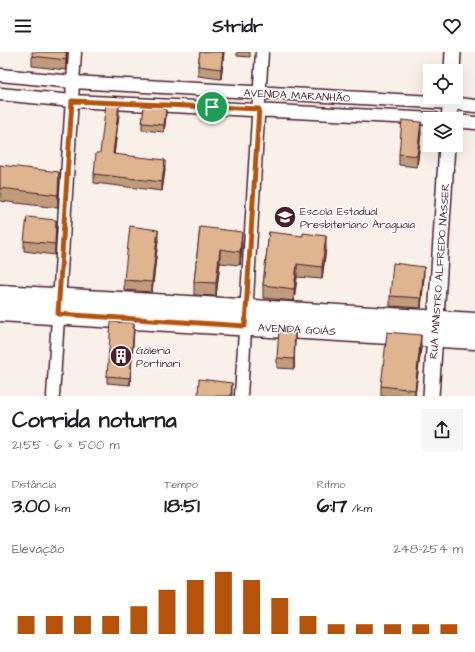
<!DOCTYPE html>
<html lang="pt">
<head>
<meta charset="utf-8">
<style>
  body { margin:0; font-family:"Architects Daughter",sans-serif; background:#f6f6f6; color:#202124; height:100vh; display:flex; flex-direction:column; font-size:15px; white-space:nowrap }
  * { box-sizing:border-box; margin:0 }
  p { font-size:13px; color:#757577 }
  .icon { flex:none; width:22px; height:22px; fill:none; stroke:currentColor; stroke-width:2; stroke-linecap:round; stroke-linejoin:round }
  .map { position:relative; height:344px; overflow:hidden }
  .panel { display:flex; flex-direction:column; background:#fff; flex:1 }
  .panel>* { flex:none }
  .tools { position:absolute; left:423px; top:12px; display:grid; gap:8px }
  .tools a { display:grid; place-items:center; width:40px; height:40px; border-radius:0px; background:#fff; box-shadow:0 4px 16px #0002; font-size:20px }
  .pin { position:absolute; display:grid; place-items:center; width:34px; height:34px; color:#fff; margin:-17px; border:2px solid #fff; border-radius:50%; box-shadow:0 1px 4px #0007 }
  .round { display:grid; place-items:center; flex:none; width:42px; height:42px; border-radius:0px; background:#f6f6f6 }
  .headline { display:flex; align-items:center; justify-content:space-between; height:68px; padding:0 12px }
  h1 { font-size:22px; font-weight:800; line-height:30px }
  .metrics { display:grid; grid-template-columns:repeat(3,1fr); gap:6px; height:68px; padding:4px 12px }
  .metrics div { display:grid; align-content:center }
  .metrics b { font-size:20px; font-weight:800 }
  .metrics small { font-size:11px; font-weight:400 }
  .metrics p { font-size:11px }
  .chart { height:112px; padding:8px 12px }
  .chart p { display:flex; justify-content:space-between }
  .chart svg { width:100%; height:72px; margin-top:4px; stroke:#b45309; stroke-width:6 }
  header { display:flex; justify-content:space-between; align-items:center; height:52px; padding:0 12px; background:#fff; font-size:18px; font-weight:800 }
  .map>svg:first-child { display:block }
</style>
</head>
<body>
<header><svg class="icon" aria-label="menu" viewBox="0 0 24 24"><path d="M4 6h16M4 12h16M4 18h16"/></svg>Stridr<svg class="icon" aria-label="heart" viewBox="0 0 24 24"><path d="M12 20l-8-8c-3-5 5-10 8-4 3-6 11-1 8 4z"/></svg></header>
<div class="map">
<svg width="475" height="344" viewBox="0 0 475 344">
  <rect width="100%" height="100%" fill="#f9f0e9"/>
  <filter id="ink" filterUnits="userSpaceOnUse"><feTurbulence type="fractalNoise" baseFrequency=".025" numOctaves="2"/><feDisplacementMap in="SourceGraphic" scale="8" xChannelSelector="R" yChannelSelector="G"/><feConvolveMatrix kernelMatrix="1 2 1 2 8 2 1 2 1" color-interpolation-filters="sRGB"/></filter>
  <g filter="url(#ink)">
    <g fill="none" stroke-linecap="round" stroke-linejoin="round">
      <g stroke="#4a1f2b" stroke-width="15">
        <path id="minor" d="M 0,23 L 73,30 L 451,51 L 475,54
          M 0,42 L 72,49 L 435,67
          M 456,69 L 475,71
          M 53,344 L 75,0
          M 241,344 L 262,0"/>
      </g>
      <g stroke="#4a1f2b" stroke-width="18">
        <path id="tertiary" d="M 452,19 L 453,0
          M 449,67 L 451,45
          M 431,344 L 447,93"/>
      </g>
      <g stroke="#4a1f2b" stroke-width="23">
        <path id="primary" d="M 0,243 L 475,271
          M 0,259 L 475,287"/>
      </g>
      <use href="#minor" stroke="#fff" stroke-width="12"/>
      <use href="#tertiary" stroke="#fff" stroke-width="15"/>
      <use href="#primary" stroke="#fff" stroke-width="20"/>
    </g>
    <path fill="#c09c7c" stroke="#4a1f2b" d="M 67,0 L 66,18 L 32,14 L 32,4 Z
      M 200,0 L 224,0 L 221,27 L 198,24 L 198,14 Z
      M 237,0 L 250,0 L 250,5 L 237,4 Z
      M 119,62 L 114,103 L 165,118 L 162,139 L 94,131 L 94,122 L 100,101 Z
      M 166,64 L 164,80 L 142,78 L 142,71 Z
      M 421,81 L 417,115 L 399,113 L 399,102 Z
      M 0,113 L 59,133 L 58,156 L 0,149 Z
      M 200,175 L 242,193 L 240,213 L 220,211 L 216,244 L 194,243 L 194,230 Z
      M 56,178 L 55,203 L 24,199 L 24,189 Z
      M 269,180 L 326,196 L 322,227 L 297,225 L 294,249 L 263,246 L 263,233 Z
      M 158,188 L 152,240 L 124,238 L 124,228 Z
      M 424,225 L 421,256 L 390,254 L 390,244 Z
      M 134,278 L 130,333 L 107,331 L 107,324 Z
      M 295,288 L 294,317 L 277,316 L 277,306 Z
      M 421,296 L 415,344 L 381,344 L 381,334 Z"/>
    <path fill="#9c7f65" stroke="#4a1f2b" d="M 66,0 L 67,0 L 66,18 Z
      M 223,0 L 224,0 L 221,27 L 221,17 Z
      M 119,52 L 119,62 L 113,112 L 113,102 Z
      M 166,57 L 166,64 L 164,80 L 164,73 Z
      M 421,70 L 421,81 L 417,115 L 417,104 Z
      M 165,108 L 165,118 L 162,139 L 162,130 Z
      M 59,120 L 59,133 L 58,156 L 58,143 Z
      M 56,168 L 56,178 L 55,203 L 55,192 Z
      M 158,178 L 158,188 L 152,240 L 152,230 Z
      M 242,180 L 242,193 L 240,213 L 240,200 Z
      M 326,184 L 326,196 L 322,227 L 322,215 Z
      M 220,197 L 220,211 L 216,244 L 216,231 Z
      M 297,212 L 297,225 L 294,249 L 294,237 Z
      M 424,215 L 424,225 L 421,256 L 421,246 Z
      M 134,271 L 134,278 L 130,333 L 130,326 Z
      M 295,278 L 295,288 L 294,317 L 294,307 Z
      M 421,283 L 421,296 L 415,344 L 415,338 Z
      M 232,331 L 232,344 L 231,344 Z"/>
    <path fill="#dfb590" stroke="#4a1f2b" d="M 32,0 L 66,0 L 66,8 L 32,4 Z
      M 200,0 L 223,0 L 221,17 L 198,14 Z
      M 106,51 L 119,52 L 113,102 L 165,108 L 162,130 L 94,122 L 96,101 L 100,101 Z
      M 144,54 L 166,57 L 164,73 L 142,71 Z
      M 402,68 L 421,70 L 417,104 L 399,102 Z
      M 0,113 L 59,120 L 58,143 L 0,136 Z
      M 27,165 L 56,168 L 55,192 L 24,189 Z
      M 130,174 L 158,178 L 152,230 L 124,228 Z
      M 200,175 L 242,180 L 240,200 L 220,197 L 216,231 L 194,230 Z
      M 269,180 L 303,184 L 303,181 L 326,184 L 322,215 L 297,212 L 294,237 L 263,233 Z
      M 393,211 L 424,215 L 421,246 L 390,244 Z
      M 111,270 L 134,271 L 130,326 L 107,324 Z
      M 279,277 L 295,278 L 294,307 L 277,306 Z
      M 387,280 L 421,283 L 415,338 L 381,334 Z
      M 199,327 L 232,331 L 231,344 L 198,344 Z"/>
  </g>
  <g fill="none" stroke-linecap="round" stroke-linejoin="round" filter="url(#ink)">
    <g stroke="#fff" stroke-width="8">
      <path id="route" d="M 72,49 L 259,57 L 245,274 L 58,262 Z"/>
    </g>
    <use href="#route" stroke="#b45309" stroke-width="5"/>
  </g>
  <defs>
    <g id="school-disc" transform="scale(1.15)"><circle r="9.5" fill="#4a1f2b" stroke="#fff"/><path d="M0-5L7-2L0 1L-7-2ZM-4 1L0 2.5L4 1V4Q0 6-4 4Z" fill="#fff"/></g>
    <g id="building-disc" transform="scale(1.15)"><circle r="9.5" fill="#4a1f2b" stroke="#fff"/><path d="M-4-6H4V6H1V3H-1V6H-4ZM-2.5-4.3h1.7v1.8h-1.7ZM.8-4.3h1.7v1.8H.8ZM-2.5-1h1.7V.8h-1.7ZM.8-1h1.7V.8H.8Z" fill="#fff"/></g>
  </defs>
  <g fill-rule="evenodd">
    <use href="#school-disc" x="285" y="165"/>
    <use href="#building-disc" x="121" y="304"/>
  </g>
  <g text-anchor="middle" stroke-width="3" stroke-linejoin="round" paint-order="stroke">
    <g font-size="11" fill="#4a1f2b" stroke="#fff">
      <text transform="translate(297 43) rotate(3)" y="4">AVENIDA MARANHÃO</text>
      <text transform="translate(439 219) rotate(-86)" y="4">RUA MINISTRO ALFREDO NASSER</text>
      <text transform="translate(297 277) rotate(3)" y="4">AVENIDA GOIÁS</text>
    </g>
    <g font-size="11" fill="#4a1f2b" stroke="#fff" text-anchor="start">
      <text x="300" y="163">Escola Estadual<tspan x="300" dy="13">Presbiteriano Araguaia</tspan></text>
      <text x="136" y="302">Galeria<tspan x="136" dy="13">Portinari</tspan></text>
    </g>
  </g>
</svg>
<div class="tools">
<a><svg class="icon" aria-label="locate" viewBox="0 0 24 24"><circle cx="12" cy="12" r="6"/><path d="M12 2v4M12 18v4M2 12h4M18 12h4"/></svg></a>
<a><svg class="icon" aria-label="layers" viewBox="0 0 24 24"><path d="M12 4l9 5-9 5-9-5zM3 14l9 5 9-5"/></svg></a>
</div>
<div class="pin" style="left:212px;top:55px;background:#1e9e55"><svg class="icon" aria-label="arrive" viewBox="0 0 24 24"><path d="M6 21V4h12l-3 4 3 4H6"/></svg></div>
</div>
<section class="panel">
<div class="headline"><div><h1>Corrida noturna</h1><p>21:55 · 6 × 500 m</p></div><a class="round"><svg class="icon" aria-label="share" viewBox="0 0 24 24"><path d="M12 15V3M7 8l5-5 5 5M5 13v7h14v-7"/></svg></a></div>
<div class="metrics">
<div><p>Distância</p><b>3.00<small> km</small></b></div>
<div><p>Tempo</p><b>18:51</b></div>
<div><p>Ritmo</p><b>6:17<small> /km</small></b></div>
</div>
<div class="chart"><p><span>Elevação</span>248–254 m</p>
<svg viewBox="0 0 160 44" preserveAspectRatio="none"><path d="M5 44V33M15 44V33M25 44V33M35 44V33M45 44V27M55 44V17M65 44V11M75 44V6M85 44V11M95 44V22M105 44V33M115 44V38M125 44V38M135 44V38M145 44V38M155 44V38"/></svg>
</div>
</section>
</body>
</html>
